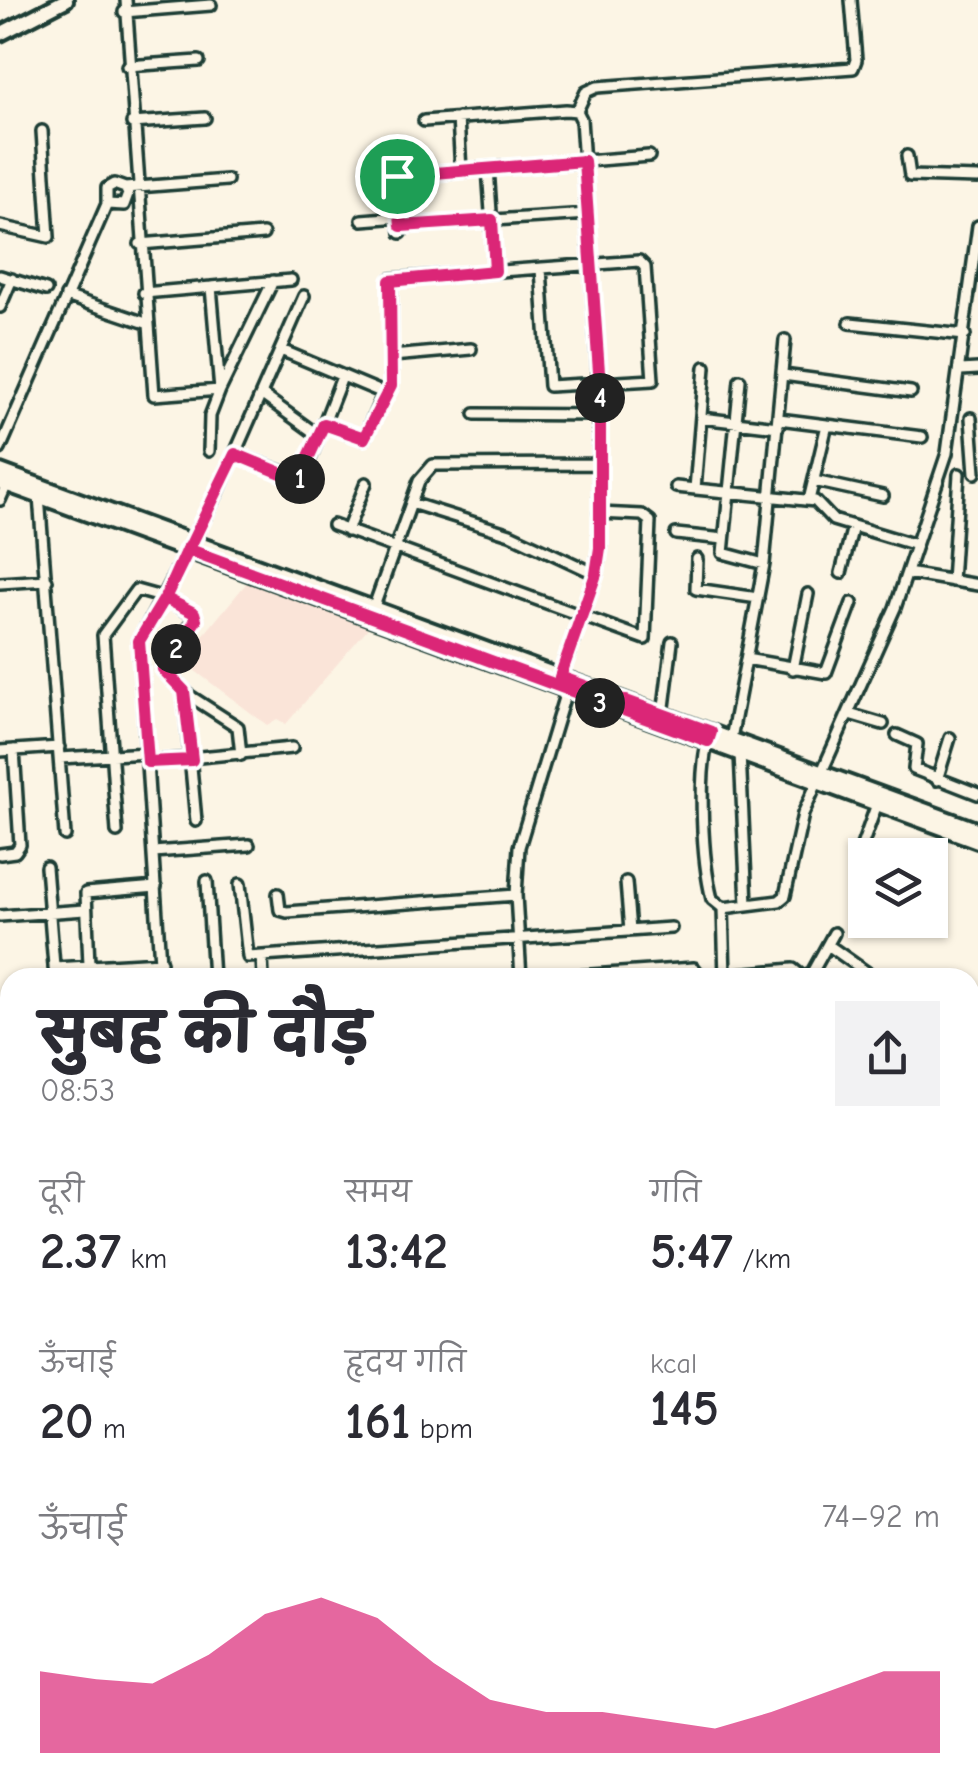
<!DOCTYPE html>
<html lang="hi">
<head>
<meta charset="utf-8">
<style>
  body { margin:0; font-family:"Comic Neue","Playpen Sans Deva",sans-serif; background:#f2f2f3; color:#2b2b33; height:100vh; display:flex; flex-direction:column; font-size:38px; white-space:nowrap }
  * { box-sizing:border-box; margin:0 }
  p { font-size:32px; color:#7c7c81 }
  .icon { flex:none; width:55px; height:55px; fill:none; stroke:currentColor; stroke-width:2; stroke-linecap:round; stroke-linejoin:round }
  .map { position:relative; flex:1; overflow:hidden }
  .details { position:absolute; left:0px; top:968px; width:980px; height:812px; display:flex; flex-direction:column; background:#fff; border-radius:30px 30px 0 0; box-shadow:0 2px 8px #0004 }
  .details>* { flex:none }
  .controls { position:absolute; left:848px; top:838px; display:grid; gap:20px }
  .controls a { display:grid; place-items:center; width:100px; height:100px; border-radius:0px; background:#fff; box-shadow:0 2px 8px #0004; font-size:50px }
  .pin { position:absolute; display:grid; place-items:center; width:85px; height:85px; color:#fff; margin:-42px; border:5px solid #fff; border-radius:50%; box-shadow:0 2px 10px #0007 }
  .km { position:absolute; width:50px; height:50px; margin:-25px; border-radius:50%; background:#222; color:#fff; font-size:28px; line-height:50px; text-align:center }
  .round { display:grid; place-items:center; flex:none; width:105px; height:105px; border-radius:0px; background:#f2f2f3 }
  .summary { display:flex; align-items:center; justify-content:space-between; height:170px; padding:0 40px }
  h1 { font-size:55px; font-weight:800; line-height:75px }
  .stats { display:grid; grid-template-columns:repeat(3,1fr); gap:15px; height:170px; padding:10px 40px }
  .stats div { display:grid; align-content:center }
  .stats b { font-size:50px; font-weight:800 }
  .stats small { font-size:28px; font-weight:400 }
  .stats p { font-size:28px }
  .chart { height:280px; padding:20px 40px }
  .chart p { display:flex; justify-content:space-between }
  .chart svg { width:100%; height:180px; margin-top:10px; fill:#db2777; opacity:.7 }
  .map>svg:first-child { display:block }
</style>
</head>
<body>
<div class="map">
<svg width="978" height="1779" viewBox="0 0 978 1779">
  <rect width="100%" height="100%" fill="#fcf5e5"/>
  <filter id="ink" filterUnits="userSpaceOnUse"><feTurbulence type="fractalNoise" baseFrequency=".01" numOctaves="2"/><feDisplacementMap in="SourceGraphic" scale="20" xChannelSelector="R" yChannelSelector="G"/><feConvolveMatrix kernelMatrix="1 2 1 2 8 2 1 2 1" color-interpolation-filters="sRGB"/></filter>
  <g filter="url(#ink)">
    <path fill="#fae4d8" d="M 249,580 L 368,628 L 286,724 L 277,719 L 267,725 L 182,661 Z
      M 978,1467 L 978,1779 L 792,1779 L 791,1770 L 970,1770 L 970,1468 Z"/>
    <path fill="#9adea9" stroke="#5c8e6e" stroke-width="2.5" d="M 399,1770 L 538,1770 L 538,1779 L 399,1779 Z"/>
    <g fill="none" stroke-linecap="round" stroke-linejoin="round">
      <path stroke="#96cff6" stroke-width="14" d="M 970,1401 L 978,1401"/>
      <g stroke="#1f3d34" stroke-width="16">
        <path id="street" d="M 126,0 L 154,395 L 220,390 L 273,281
          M 124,12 L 211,5
          M 127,66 L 199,61
          M 577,111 L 586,92 L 597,87 L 853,68 L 856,60 L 851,0
          M 458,118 L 461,171
          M 424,121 L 566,110 L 577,111 L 581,119 L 599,386 L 600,547 L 596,574 L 560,677
          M 132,123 L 205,118
          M 907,156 L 910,176 L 978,178
          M 488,168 L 495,271
          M 397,176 L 401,233
          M 382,177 L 649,156
          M 107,204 L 124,205 L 128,194 L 125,188
          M 362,220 L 400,217
          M 0,226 L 49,237 L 42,131
          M 401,226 L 588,214
          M 140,244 L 263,234
          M 0,276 L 46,290
          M 144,293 L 291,280
          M 66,296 L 146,323
          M 0,307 L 12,279
          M 850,323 L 965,335
          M 281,350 L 386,394 L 391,386 L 391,279 L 639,261 L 645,267 L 653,380 L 549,386 L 541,269
          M 392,356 L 471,349
          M 961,370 L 978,369
          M 783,375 L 911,392
          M 740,380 L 723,553 L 764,564
          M 261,394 L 319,436
          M 475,414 L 600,415
          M 701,418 L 778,427
          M 971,418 L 975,473
          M 779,419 L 922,437
          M 324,424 L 364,438 L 383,395
          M 0,449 L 107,204 L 107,188 L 114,184 L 125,188 L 227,180
          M 209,451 L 210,416 L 220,390 L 211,287
          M 235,454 L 302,479 L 342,377
          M 814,481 L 883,496
          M 676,487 L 815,501 L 833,520 L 916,545
          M 695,489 L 705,367
          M 39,496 L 65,835
          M 0,500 L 7,484
          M 809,500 L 827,425
          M 411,503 L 510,534 L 596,574
          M 333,525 L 645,639 L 650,521 L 642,515 L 599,513
          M 347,531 L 366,483
          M 676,534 L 724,539
          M 697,559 L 696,589 L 758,598
          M 841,573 L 853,526
          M 907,573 L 978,585
          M 952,581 L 959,474
          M 0,583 L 47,580
          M 372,612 L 419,481 L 433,465 L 598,464
          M 746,659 L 826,673 L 852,603
          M 793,669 L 808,594
          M 184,691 L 196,821
          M 849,714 L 883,724
          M 663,715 L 672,642
          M 897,735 L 917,744 L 914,769 L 978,794
          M 708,739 C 698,777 702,860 712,899 L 723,908
          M 731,739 L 764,564 L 785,340
          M 0,751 L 59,747
          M 740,753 L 747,904
          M 60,758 L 147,753
          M 148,762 L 292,748
          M 937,780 L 950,738
          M 117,832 L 103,635 L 136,590 L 165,598 L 195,616 L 164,671 L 190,696 L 238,727 L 241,755
          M 153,852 L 249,845
          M 0,854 L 15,852 L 20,845 L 14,750
          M 46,867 L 55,978
          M 207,881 L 213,978
          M 626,882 L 630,931
          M 240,884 L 248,957 L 671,928
          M 278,894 L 280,910 L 287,912 L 516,895
          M 858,897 L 865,883 L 854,868 L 877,804
          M 0,916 L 85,910
          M 828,945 L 869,974
          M 262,957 L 263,978
          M 89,965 L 86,893 L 156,887
          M 54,968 L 161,962
          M 725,975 L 793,969 L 804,978
          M 161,978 L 139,641 L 218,492 L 304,296
          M 521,978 L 516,895 L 519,847 L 567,688
          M 547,978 L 694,968 L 702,978
          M 725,978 L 723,908 L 779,901 L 785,896 L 803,814 L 895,608 L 947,453 L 978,226
          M 809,978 L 834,933
          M 0,1160 L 10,1162
          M 970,1384 L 978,1384
          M 0,1507 L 10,1507"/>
      </g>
      <g stroke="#1f3d34" stroke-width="20">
        <path id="secondary" d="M 0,34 L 66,0
          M 0,471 L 978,830
          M 0,482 L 978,841
          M 0,1197 L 10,1199
          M 0,1236 L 10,1238
          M 0,1581 L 10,1671
          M 20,1770 L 21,1779"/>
      </g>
      <g stroke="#1f3d34" stroke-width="25">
        <path id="highway" d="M 0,1210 L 10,1212
          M 0,1225 L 10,1227
          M 970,1423 L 978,1423
          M 970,1437 L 978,1438"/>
      </g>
      <use href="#street" stroke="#fcf5e5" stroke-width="9"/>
      <use href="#secondary" stroke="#fcf5e5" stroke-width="12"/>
      <use href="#highway" stroke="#fedf80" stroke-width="18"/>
    </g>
  </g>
  <g fill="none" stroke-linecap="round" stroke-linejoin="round" filter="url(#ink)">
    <g stroke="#fff" stroke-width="20">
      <path id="route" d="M 397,176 L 401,226 L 492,220 L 495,271 L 390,281 L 391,386 L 364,438 L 324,424 L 298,480 L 235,454 L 165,598 L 139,641 L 148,762 L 192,760 L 184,691 L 163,669 L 196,620 L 194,613 L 165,598 L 187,549 L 708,741 L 711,732 L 560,677 L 596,574 L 600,548 L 600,386 L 584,161 L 397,176"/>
    </g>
    <use href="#route" stroke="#db2777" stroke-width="12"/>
  </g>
</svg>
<div class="controls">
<a><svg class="icon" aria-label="layers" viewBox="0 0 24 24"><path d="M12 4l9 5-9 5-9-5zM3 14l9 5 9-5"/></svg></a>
</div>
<div class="pin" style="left:397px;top:176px;background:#1e9e55"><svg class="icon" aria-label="arrive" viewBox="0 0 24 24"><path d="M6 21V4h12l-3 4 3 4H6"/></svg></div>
<b class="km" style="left:300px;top:479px">1</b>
<b class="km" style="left:176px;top:649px">2</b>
<b class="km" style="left:600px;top:703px">3</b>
<b class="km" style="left:600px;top:398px">4</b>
<section class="details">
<div class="summary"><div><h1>सुबह की दौड़</h1><p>08:53</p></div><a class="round"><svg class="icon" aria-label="share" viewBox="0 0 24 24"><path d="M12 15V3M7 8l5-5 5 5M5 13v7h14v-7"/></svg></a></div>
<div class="stats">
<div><p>दूरी</p><b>2.37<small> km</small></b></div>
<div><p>समय</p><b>13:42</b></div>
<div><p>गति</p><b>5:47<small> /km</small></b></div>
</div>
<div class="stats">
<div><p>ऊँचाई</p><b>20<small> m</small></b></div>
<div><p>हृदय गति</p><b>161<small> bpm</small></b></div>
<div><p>kcal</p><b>145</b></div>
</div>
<div class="chart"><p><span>ऊँचाई</span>74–92 m</p>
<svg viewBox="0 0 160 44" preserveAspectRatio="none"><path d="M0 44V24L10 26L20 27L30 20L40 10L50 6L60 11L70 22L80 31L90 34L100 34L110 36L120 38L130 34L140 29L150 24L160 24V44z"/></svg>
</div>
</section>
</div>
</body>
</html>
